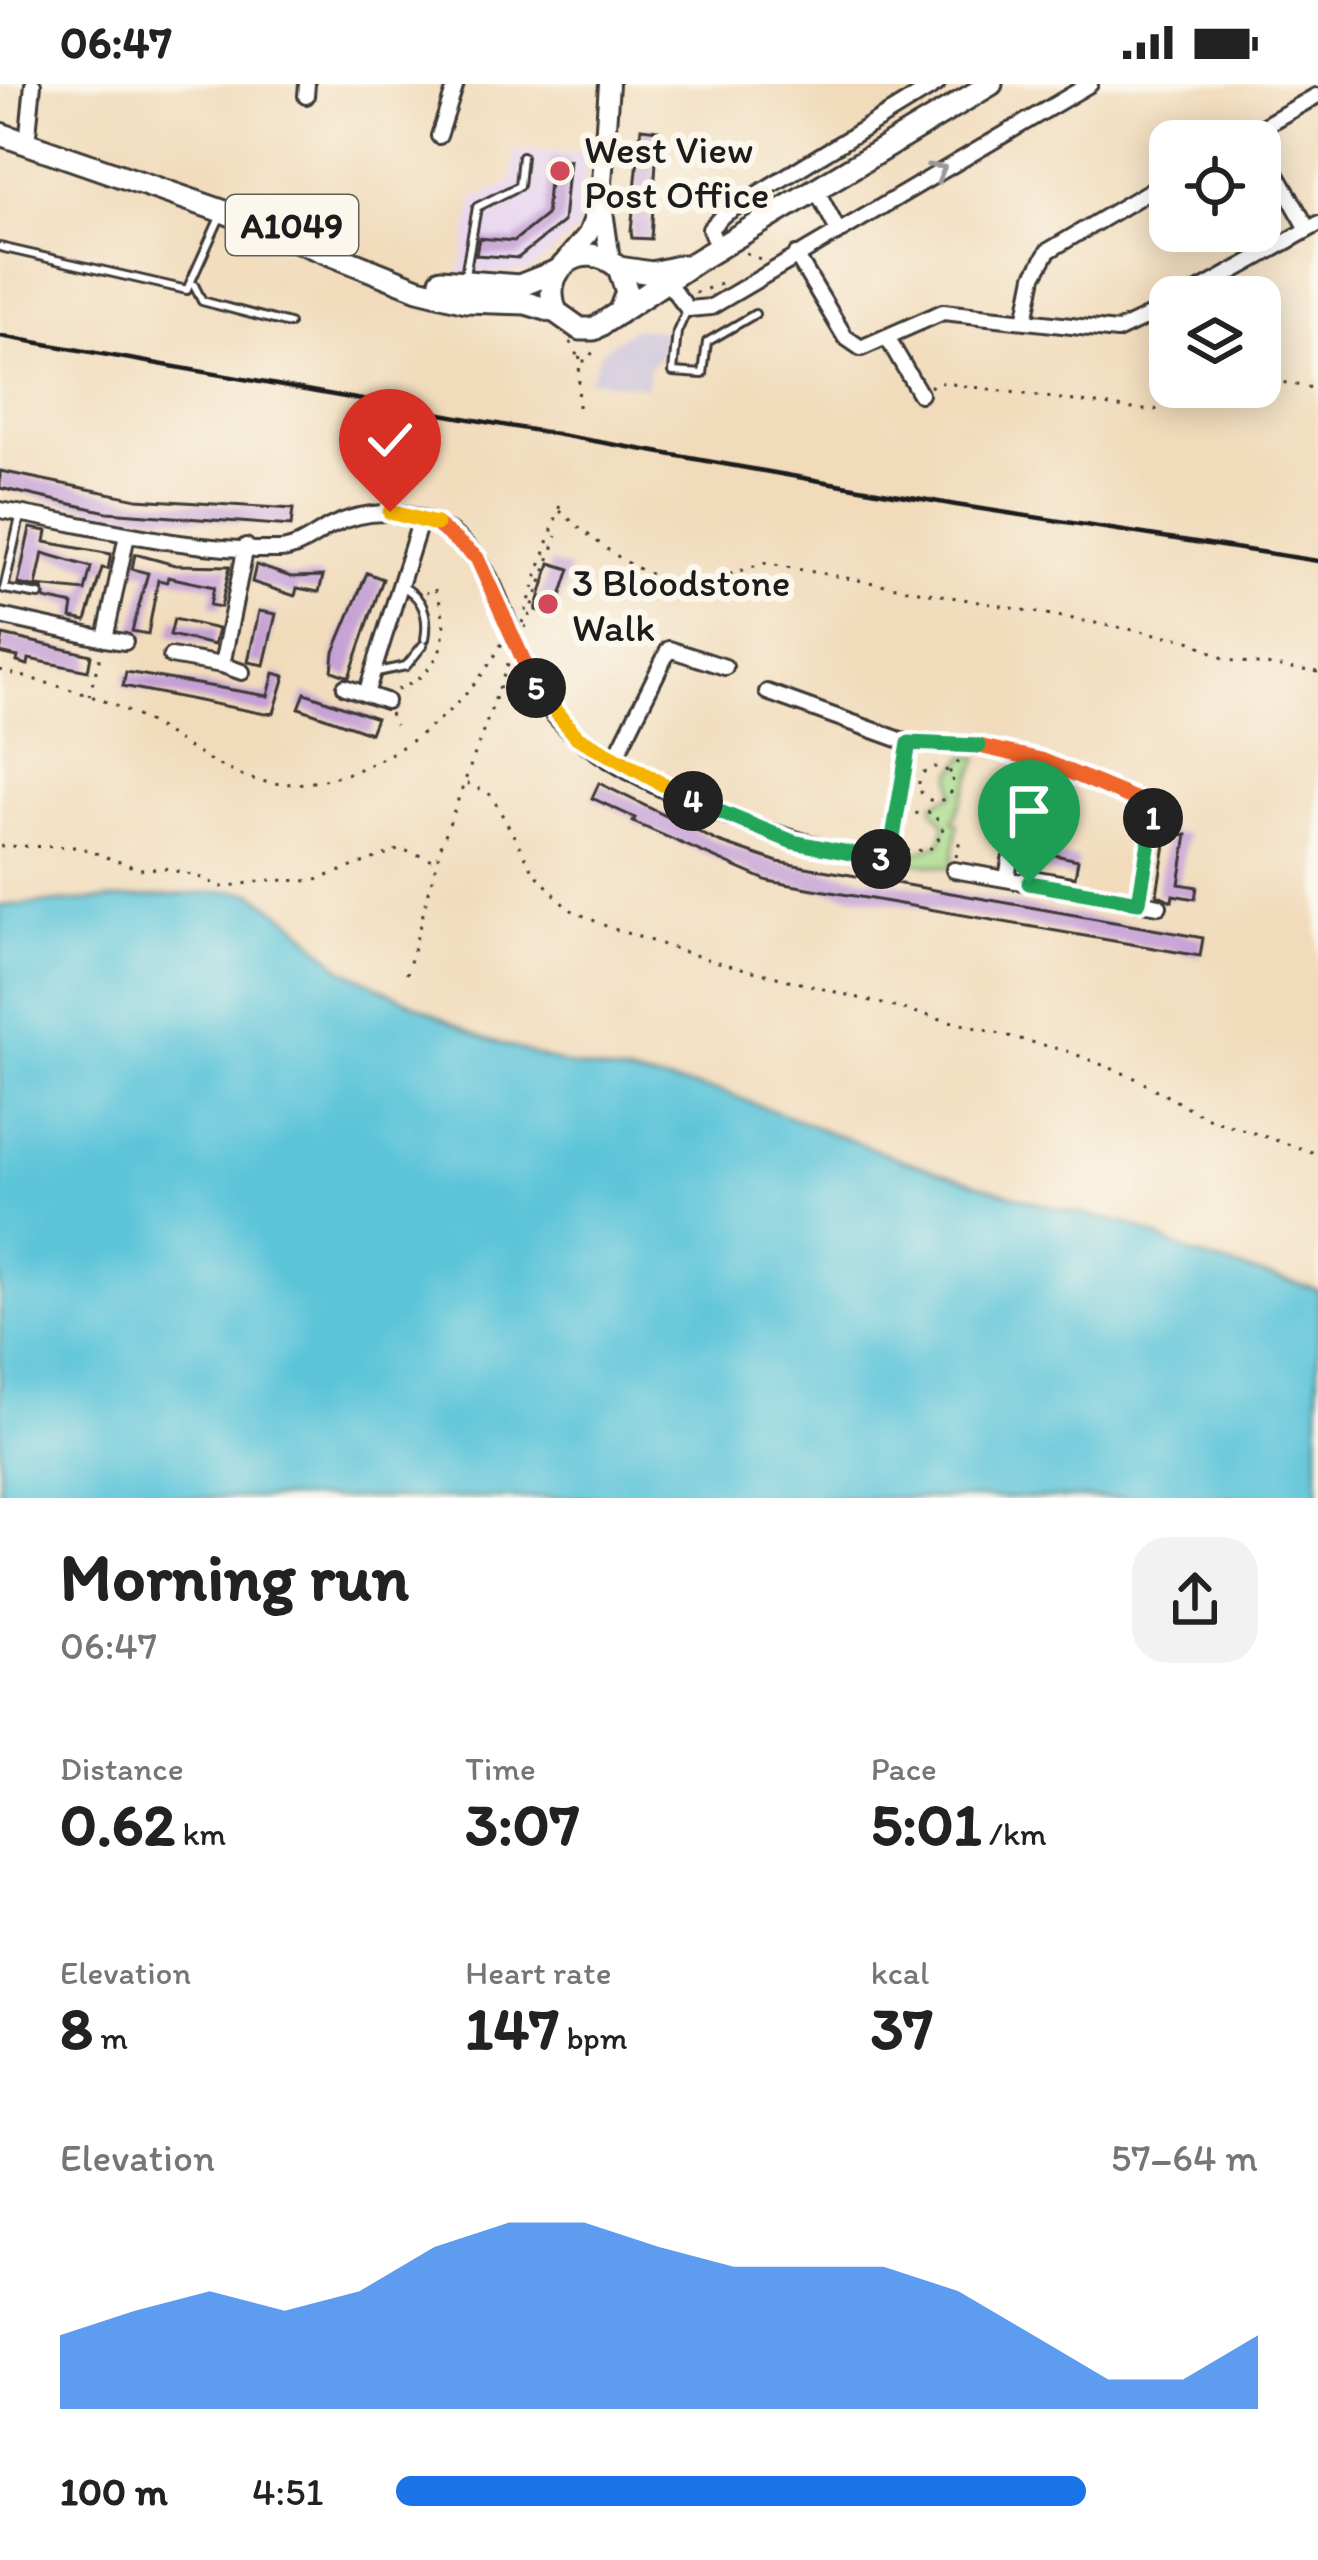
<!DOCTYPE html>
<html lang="en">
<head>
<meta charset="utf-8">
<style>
  body { margin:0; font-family:Itim,sans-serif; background:#f2f2f2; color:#222; height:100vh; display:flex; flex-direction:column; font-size:45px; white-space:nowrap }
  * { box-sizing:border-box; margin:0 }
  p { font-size:39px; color:#767676 }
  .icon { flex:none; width:66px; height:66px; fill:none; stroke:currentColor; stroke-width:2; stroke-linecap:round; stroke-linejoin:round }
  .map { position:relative; height:1414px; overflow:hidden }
  .details { display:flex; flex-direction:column; background:#fff; flex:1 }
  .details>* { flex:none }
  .controls { position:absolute; left:1149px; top:36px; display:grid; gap:24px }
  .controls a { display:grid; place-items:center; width:132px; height:132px; border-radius:24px; background:#fff; box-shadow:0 6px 30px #0003; font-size:60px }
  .pin { position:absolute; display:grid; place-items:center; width:102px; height:102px; color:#fff; margin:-123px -51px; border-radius:50% 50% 50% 0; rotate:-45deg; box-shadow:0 0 12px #0007 }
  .pin .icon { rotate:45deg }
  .km { position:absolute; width:60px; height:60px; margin:-30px; border-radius:50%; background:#222; color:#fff; font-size:33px; line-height:60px; text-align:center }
  .round { display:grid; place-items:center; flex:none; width:126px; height:126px; border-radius:36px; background:#f2f2f2 }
  .overview { display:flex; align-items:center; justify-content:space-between; height:204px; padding:0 60px }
  h1 { font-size:66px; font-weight:700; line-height:90px }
  .metrics { display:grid; grid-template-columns:repeat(3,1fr); gap:18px; height:204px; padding:12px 60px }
  .metrics div { display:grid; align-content:center }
  .metrics b { font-size:60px; font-weight:700 }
  .metrics small { font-size:33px; font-weight:400 }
  .metrics p { font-size:33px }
  .chart { height:336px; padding:24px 60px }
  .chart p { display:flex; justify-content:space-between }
  .chart svg { width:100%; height:216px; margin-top:12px; fill:#1a73e8; opacity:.7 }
  ul { padding:0 60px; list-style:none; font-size:39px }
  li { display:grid; grid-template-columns:192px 144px 1fr; align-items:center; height:90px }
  li i { height:30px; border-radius:15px; background:#1a73e8 }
  .status { display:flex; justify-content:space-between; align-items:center; height:84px; padding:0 60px; background:#fff; direction:ltr }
  .status svg { height:33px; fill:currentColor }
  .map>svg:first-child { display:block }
</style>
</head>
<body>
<div class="status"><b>06:47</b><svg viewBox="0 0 49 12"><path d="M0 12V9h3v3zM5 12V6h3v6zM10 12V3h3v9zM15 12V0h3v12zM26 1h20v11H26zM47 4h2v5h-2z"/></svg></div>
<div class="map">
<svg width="1318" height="1414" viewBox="0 0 1318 1414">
  <rect width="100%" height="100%" fill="#fbf7ec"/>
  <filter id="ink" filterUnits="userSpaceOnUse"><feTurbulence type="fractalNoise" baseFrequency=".00833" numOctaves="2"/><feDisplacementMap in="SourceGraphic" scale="24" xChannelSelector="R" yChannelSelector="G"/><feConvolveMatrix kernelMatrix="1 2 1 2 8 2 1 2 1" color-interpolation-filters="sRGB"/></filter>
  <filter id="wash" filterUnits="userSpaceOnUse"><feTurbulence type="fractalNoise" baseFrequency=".004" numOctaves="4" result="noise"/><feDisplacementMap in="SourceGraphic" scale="48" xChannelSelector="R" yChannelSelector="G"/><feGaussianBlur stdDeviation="2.7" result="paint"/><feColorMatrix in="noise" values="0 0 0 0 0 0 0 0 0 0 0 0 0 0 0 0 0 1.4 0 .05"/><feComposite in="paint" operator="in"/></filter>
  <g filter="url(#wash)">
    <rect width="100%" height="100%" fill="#f1dbbb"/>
    <path fill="#e6d2f0" d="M 514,67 L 587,69 L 579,144 L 531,187 L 460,190 L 474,115 L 511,99 Z"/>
    <path fill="#c8bfd8" d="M 633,244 L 665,247 L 662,271 L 649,283 L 647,303 L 589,296 L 601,268 Z"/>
    <path fill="#a7da89" stroke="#627b52" stroke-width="3" d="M 966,672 L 979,673 L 953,737 L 958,740 L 951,784 L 897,776 L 941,759 L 945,740 L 933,726 L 934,719 L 953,710 L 952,689 Z"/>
    <path fill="#5cc4d9" stroke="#3c707a" stroke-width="3" d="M 234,807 L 253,809 L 295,839 L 341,884 L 484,954 L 564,980 L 723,1008 L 903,1076 L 1051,1123 L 1132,1141 L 1194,1171 L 1318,1206 L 1318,1414 L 0,1414 L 0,822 Z"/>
    <g id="blocks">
      <path fill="#c59fd5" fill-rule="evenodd" d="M 641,44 L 658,46 L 651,155 L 632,154 L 631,147 Z
        M 551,75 L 569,76 L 563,138 L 518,174 L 476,171 L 479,154 L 514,157 L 546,131 Z
        M 0,387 L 137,415 L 293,425 L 291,442 L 107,428 L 0,404 Z
        M 30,444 L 47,447 L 45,458 L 111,470 L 108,485 L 102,484 L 86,537 L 71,534 L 73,521 L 45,515 L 43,505 L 18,500 ZM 43,469 L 91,483 L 85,507 L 36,502 Z
        M 135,470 L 175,481 L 230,482 L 221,523 L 210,521 L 214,503 L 168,493 L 167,498 L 158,496 L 148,550 L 132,547 L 148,489 L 132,485 Z
        M 550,479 L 570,485 L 555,530 L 536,526 Z
        M 256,481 L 291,493 L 323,492 L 319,508 L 297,504 L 295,512 L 252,498 Z
        M 367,489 L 383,495 L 349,593 L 332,587 L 334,568 Z
        M 259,527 L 276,530 L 264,581 L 248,578 Z
        M 174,535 L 218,545 L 214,561 L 170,551 Z
        M 3,551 L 91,571 L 88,587 L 29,575 L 28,581 L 17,578 L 18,573 L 0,569 Z
        M 126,588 L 268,612 L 274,589 L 285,592 L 274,629 L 265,630 L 123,602 Z
        M 305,609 L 376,634 L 370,649 L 299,624 Z
        M 599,699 L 719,758 L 778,778 L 1203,854 L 1200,872 L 768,797 L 633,738 L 635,734 L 592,714 Z
        M 1167,748 L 1187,751 L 1179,800 L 1197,803 L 1195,815 L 1173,811 L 1172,817 L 1157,810 Z
        M 1017,763 L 1078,776 L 1075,793 L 1023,784 Z"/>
    </g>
  </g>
  <g filter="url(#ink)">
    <use href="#blocks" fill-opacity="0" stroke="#3c3934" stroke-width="3"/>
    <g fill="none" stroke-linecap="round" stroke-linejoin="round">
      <g stroke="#3c3934" stroke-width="12">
        <path id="lane" d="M 0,163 L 187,206 L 221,131
          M 465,191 L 477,123 L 519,102 L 522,72
          M 194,201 L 202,217 L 289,240
          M 686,228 L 677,248 L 673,288 L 703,290 L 707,258 L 755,230
          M 20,433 L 4,505 L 39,511
          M 403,503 C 424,514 429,533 425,555
          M 377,588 L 406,582 L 423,561"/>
      </g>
      <g stroke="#3c3934" stroke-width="20">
        <path id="street" d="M 306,12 L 307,0
          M 1253,48 L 1316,12
          M 28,50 L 33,0
          M 439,52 L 456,0
          M 1260,61 L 1308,145
          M 816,105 L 837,145
          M 718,165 L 710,145 L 723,131 L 937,0
          M 796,171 L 845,253 L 861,264 L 943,228 L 1117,247 L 1170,222
          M 663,193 L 688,225 L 711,223 L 1090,0
          M 1187,213 L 1318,140
          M 1025,237 L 1034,192 L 1048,167 L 1170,95
          M 888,255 L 920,310
          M 0,426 C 92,441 186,468 280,466 C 298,465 313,452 329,443 C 364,425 406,424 442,443 C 507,479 506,566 546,621 C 605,702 793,761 889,777 L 909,659
          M 0,532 L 105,555 L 127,451
          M 105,555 L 125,558
          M 171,572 L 222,581 L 246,462
          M 222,581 L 242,588
          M 345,603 L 386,617
          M 767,608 L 909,659 L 989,663 L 1041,676 L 1154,723 L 1140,818
          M 366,610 L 421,435
          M 614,676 L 669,565 L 725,583
          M 954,786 L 1159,822
          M 1007,795 L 1010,776"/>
      </g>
      <g stroke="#3c3934" stroke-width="24">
        <path id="secondary" d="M 609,0 L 601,113 L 610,176
          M 566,176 L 588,150 L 598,124"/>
      </g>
      <g stroke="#3c3934" stroke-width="27">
        <path id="primary" d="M 0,50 L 222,127 L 418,205 L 466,217 L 526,219 L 556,228 L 580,245 L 594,245 L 695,178 L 991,0
          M 619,184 L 652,189 L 683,182
          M 441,196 L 519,202 L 557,187
          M 556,228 C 538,185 584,152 619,184 L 627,208 L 619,229"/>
      </g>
      <path stroke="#3c3934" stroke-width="3" stroke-dasharray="3 9" stroke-linecap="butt" d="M 746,169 L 765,177
        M 695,209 L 726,198
        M 570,258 L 580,277 L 588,277 L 594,265
        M 1260,294 L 1318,305
        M 930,303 L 937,298 L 1140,326 L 1155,326 L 1202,303
        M 578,323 L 580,265
        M 560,427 C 595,457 651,506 700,498 C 721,495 743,485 764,479 L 1189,556 L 1227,576 L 1318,588
        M 522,539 L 560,421
        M 525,544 L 557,452
        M 0,586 C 40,598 85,607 123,625 C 169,646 211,686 261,697 C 352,716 463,635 502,559
        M 397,606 C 442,588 455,547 434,504 L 426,509
        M 89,612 L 101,569
        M 390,629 L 395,641
        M919 700a17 17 0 1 1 34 0a17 17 0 1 1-34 0Z
        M 949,689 L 961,675
        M 467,699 L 491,711 L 534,788 L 567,824 L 608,843 L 710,876 L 1067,967 L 1133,993 L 1205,1033 L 1318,1070
        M 0,762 L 79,763 L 139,785 L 164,784 L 202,794 L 221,803 L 271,796 L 314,797 L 400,765 L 437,777
        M 906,767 L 929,766 L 944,748 L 933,728 L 910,730
        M 956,773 L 961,751
        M 407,890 L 441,762 L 509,577"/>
      <use href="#lane" stroke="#fff" stroke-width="6"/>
      <use href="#street" stroke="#fff" stroke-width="14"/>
      <use href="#secondary" stroke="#fff" stroke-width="18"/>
      <use href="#primary" stroke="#fff" stroke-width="21"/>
      <path stroke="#1c1c1c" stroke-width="4.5" d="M 0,252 L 956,421 L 1318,477"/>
    </g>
    <defs><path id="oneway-chevron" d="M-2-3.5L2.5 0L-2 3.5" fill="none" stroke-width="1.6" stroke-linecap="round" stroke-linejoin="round" transform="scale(3)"/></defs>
    <use stroke="#999" href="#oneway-chevron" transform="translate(938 87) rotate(-30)"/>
  </g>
  <g fill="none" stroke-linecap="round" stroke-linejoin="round" filter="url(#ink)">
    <g stroke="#fff" stroke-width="24">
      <path id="split-1" d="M 1029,799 L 1139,818 L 1153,734"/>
    </g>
    <g stroke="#fff" stroke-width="24">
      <path id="split-2" d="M 979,662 L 1041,676 L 1154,723 L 1153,734"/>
    </g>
    <g stroke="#fff" stroke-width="24">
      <path id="split-3" d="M 881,775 L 889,777 L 909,659 L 979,662"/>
    </g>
    <g stroke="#fff" stroke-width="24">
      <path id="split-4" d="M 693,717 L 793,758 L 881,775"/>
    </g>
    <g stroke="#fff" stroke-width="24">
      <path id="split-5" d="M 536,604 L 577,653 L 693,717"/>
    </g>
    <g stroke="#fff" stroke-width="24">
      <path id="split-6" d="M 436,440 L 477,474 L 536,604"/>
    </g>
    <g stroke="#fff" stroke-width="24">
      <path id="split-7" d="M 390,428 L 436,440"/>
    </g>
    <use href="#split-1" stroke="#22a559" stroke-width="15"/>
    <use href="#split-2" stroke="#f0652b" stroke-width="15"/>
    <use href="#split-3" stroke="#22a559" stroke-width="15"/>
    <use href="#split-4" stroke="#22a559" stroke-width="15"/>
    <use href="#split-5" stroke="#f5b400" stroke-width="15"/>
    <use href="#split-6" stroke="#f0652b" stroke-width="15"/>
    <use href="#split-7" stroke="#f5b400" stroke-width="15"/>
  </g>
  <g fill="#d1495b" stroke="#fbf7ec" stroke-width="4.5">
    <circle cx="560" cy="87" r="12"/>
    <circle cx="548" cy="520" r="12"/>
  </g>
  <g text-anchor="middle" stroke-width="12" stroke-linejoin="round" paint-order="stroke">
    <rect fill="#fbf7ec" stroke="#5f5e5a" stroke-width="3" x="226" y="111" width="132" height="60" rx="9"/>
    <g font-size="36" font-weight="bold" fill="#1c1c1c">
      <text x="292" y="154">A1049</text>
    </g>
    <g font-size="39" fill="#1c1c1c" stroke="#fbf7ec" text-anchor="start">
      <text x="584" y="79">West View<tspan x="584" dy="45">Post Office</tspan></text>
      <text x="572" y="512">3 Bloodstone<tspan x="572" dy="45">Walk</tspan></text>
    </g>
  </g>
</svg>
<div class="controls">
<a><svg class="icon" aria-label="locate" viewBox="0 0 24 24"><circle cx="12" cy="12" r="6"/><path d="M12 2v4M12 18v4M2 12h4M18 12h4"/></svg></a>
<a><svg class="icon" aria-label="layers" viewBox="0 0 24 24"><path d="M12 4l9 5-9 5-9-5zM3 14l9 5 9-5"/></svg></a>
</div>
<div class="pin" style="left:1029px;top:799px;background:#1e9e55"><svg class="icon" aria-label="arrive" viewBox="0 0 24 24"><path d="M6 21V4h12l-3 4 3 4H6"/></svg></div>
<div class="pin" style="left:390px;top:428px;background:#d93025"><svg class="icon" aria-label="check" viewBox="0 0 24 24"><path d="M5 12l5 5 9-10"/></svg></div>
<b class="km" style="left:1153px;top:734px">1</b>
<b class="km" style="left:881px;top:775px">3</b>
<b class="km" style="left:693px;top:717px">4</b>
<b class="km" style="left:536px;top:604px">5</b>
</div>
<section class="details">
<div class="overview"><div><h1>Morning run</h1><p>06:47</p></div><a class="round"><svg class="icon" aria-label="share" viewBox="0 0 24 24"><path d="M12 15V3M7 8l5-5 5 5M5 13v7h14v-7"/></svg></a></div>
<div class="metrics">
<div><p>Distance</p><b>0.62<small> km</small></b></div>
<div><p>Time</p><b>3:07</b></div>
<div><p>Pace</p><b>5:01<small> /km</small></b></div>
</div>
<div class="metrics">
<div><p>Elevation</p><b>8<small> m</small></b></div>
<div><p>Heart rate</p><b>147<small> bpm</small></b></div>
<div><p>kcal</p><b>37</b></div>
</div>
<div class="chart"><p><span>Elevation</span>57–64 m</p>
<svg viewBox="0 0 160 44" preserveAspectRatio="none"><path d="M0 44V29L10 24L20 20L30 24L40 20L50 11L60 6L70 6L80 11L90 15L100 15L110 15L120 20L130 29L140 38L150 38L160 29V44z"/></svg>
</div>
<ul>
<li><b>100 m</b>4:51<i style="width:80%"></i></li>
</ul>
</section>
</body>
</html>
